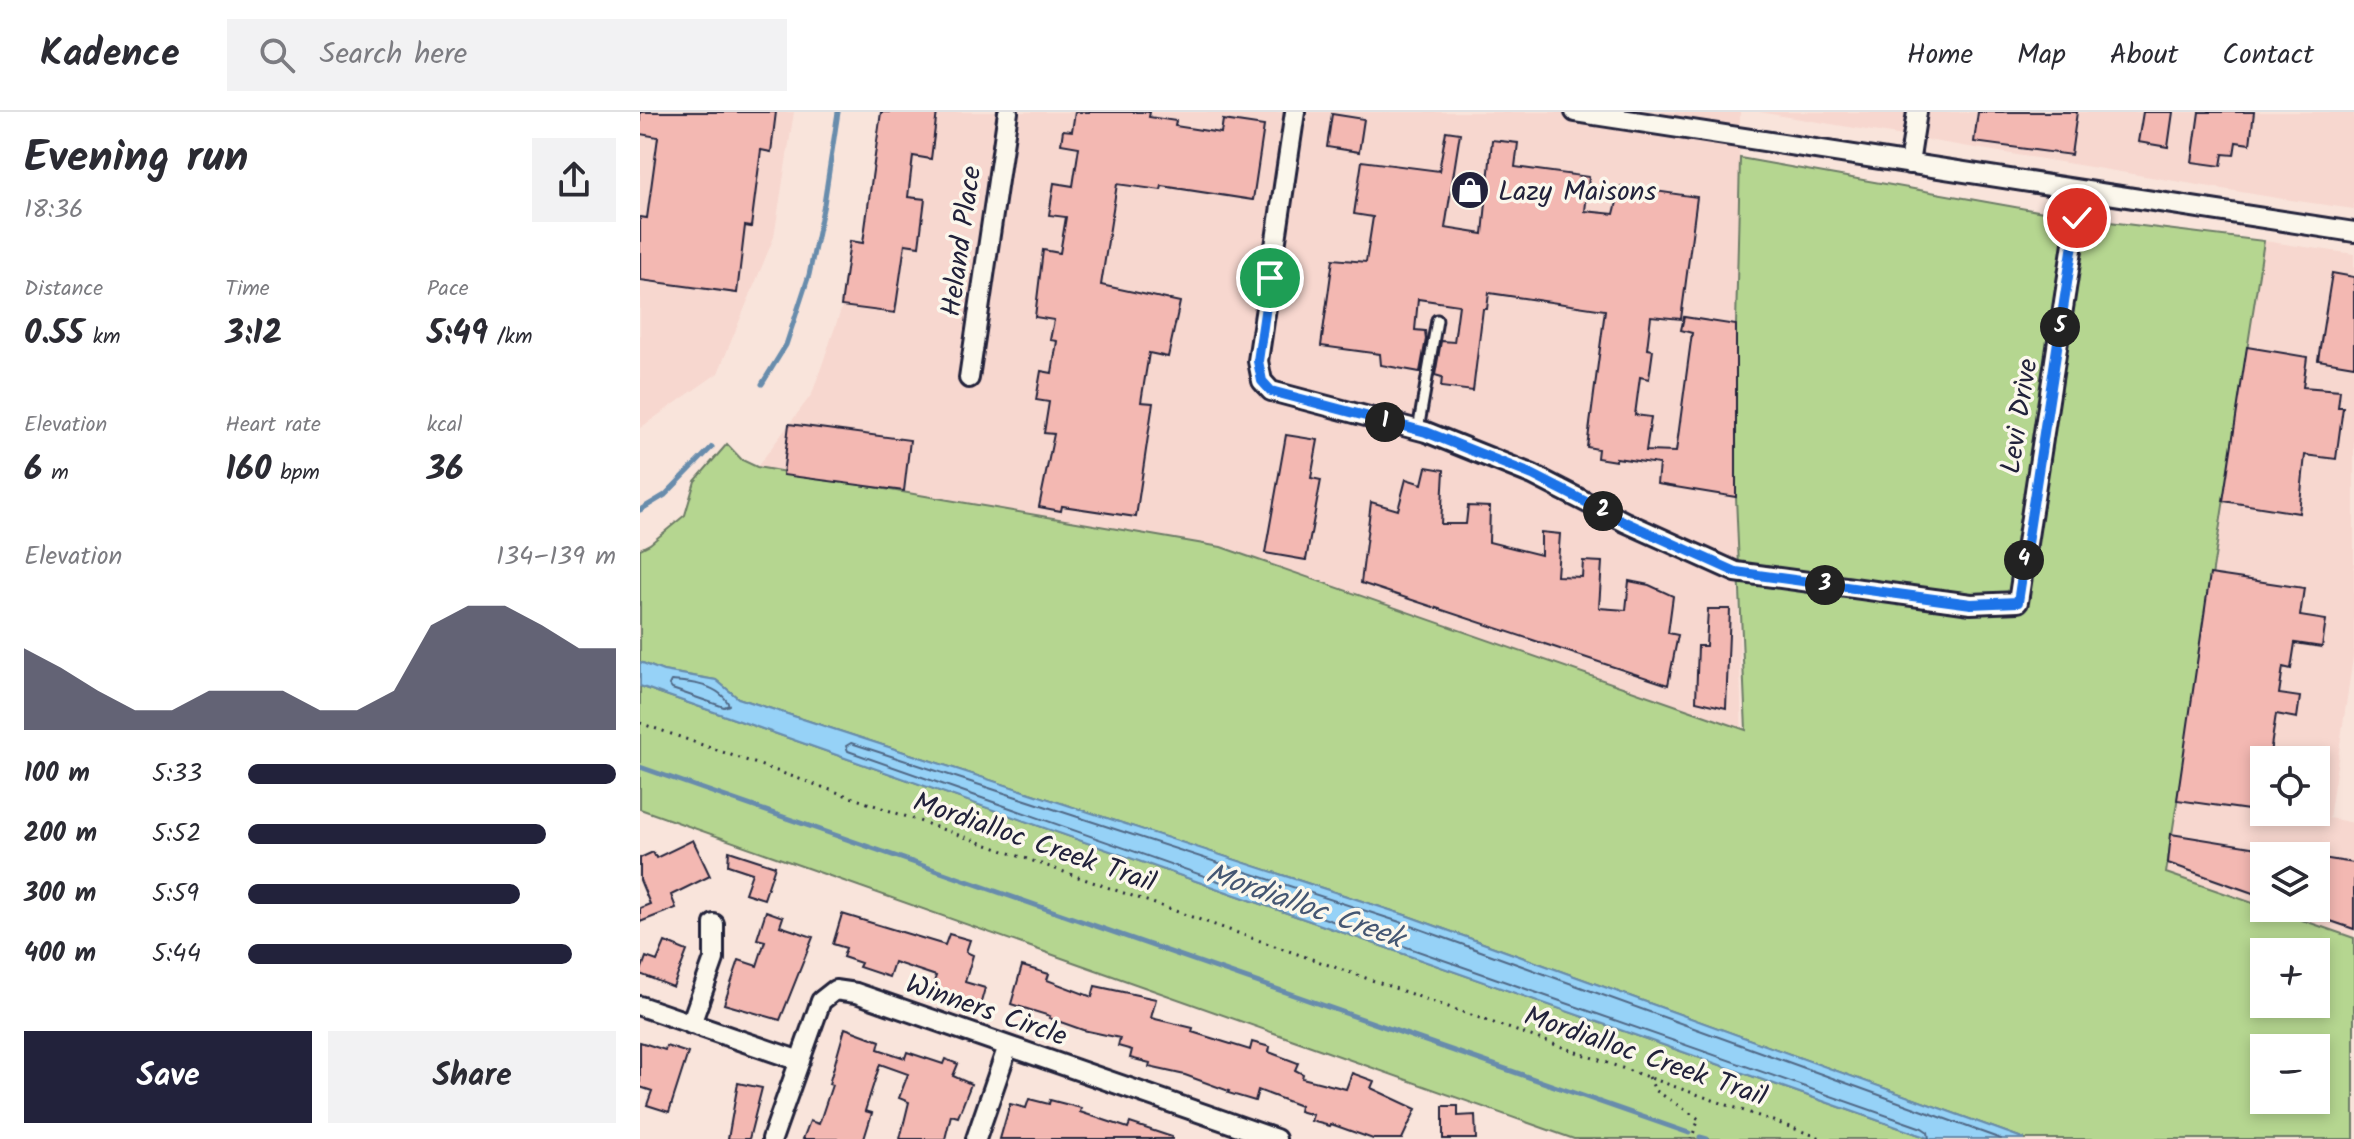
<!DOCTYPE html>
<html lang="en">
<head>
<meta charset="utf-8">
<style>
  body { margin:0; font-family:Kalam,sans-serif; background:#f2f2f3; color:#2b2b33; height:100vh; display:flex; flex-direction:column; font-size:30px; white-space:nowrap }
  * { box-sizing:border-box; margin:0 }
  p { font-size:26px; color:#7c7c81 }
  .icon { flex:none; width:44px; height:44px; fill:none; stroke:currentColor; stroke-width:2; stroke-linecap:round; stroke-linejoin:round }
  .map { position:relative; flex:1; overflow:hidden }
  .panel { display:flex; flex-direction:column; background:#fff; width:640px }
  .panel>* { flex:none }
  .buttons { position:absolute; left:1610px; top:634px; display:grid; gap:16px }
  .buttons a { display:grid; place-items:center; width:80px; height:80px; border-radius:0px; background:#fff; box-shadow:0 4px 12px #0003; font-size:40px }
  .pin { position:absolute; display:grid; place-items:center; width:68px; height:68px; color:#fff; margin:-34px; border:4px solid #fff; border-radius:50%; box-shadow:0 2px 8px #0007 }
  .km { position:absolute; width:40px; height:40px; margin:-20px; border-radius:50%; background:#222; color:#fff; font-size:22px; line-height:40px; text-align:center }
  .round { display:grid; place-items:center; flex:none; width:84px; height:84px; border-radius:0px; background:#f2f2f3 }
  .summary { display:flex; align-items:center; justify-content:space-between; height:136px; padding:0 24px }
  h1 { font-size:44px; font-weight:800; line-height:60px }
  .figures { display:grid; grid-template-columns:repeat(3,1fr); gap:12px; height:136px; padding:8px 24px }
  .figures div { display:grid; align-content:center }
  .figures b { font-size:34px; font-weight:800 }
  .figures small { font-size:22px; font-weight:400 }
  .figures p { font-size:22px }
  .chart { height:224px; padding:16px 24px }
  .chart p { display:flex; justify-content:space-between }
  .chart svg { width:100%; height:144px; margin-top:8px; fill:#22223b; opacity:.7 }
  .primary-button { display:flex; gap:16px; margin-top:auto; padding:16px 24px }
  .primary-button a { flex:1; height:92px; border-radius:0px; background:#22223b; color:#fff; font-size:32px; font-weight:800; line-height:92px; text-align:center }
  .primary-button a+a { background:#f2f2f3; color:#2b2b33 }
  ul { padding:0 24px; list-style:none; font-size:26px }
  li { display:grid; grid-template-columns:128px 96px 1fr; align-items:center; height:60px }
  li i { height:20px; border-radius:10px; background:#22223b }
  header { display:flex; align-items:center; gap:48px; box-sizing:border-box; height:112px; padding:0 40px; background:#fff; border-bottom:2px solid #e1e1e2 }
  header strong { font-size:38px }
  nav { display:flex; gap:44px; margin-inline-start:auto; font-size:28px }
  .search { width:560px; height:72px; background:#f2f2f3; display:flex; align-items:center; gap:20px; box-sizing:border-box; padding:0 28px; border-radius:0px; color:#7c7c81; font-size:30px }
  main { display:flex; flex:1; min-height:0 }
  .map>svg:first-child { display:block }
</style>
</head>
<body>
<header>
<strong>Kadence</strong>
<div class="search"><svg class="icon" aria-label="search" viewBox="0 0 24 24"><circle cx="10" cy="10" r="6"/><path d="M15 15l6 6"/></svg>Search here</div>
<nav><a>Home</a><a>Map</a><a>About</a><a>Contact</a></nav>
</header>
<main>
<section class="panel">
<div class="summary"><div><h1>Evening run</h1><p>18:36</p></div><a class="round"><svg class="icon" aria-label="share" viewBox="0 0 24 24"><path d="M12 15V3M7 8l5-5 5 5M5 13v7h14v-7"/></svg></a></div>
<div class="figures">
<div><p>Distance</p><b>0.55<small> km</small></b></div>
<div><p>Time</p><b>3:12</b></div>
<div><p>Pace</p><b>5:49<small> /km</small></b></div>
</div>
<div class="figures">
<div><p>Elevation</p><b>6<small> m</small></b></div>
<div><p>Heart rate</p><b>160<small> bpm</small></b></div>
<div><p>kcal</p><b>36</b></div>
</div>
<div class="chart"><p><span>Elevation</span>134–139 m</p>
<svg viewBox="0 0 160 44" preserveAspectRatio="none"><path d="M0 44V19L10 25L20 32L30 38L40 38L50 32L60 32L70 32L80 38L90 38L100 32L110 12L120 6L130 6L140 12L150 19L160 19V44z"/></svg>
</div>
<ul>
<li><b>100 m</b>5:33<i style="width:100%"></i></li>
<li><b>200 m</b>5:52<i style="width:81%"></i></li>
<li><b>300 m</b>5:59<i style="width:74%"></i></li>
<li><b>400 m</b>5:44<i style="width:88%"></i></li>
</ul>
<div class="primary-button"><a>Save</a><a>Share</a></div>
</section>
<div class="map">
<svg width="1714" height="1027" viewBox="0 0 1714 1027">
  <rect width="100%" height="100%" fill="#f9e4db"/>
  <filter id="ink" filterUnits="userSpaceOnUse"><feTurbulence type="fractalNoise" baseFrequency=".0125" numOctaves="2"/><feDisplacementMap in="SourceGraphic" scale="16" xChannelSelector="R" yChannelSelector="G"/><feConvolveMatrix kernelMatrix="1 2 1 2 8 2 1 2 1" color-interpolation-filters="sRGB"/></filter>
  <g filter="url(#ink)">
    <path fill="#f7d7cf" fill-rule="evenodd" d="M 0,0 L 154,0 L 134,125 L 78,261 L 0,316 Z
      M 242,0 L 1100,0 L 1096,213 L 1096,385 L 1102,630 L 587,436 L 117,355 L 172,282 L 221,140 Z
      M 1119,0 L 1714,0 L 1714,97 L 1637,86 Z
      M 1624,129 L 1714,142 L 1714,539 L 1689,706 L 1714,711 L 1714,826 L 1627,796 L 1676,796 L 1676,744 L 1624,744 L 1624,795 L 1525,761 ZM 1624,648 L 1676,648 L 1676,700 L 1624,700 Z"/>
    <path fill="#b5d690" stroke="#6c7c66" stroke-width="2" fill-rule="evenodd" d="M 1100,46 L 1437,106 L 1624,129 L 1526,761 L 1714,826 L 1714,1027 L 1385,1027 L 768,804 L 98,586 L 76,568 L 23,559 L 0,550 L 0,437 L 10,432 L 45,403 L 55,369 L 87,332 L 102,348 L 117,355 L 581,435 L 1106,618 L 1096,385 L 1096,213 ZM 1624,840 L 1676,840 L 1676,892 L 1624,892 ZM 1624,936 L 1676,936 L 1676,988 L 1624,988 Z
      M 0,574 L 1291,1027 L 934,1027 L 0,697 Z"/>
    <path fill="#96d2f7" stroke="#688cac" stroke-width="2" d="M 0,550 L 23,559 L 76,568 L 98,586 L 768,804 L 1385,1027 L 1291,1027 L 0,574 Z"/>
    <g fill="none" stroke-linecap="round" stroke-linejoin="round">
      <path stroke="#506886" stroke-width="2" d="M 31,569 C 51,570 80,573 89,593 L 84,595 L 32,577 L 29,573 Z
        M 1289,1027 L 1288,1020 L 1282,1016 L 208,639 L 206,634 L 211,631 L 766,812 L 1361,1027"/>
      <path stroke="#688cac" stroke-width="5" d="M 122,272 L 146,233 L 169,163 L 184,92 L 198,0
        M 0,398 L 25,383 L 72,335
        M 0,655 L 1049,1021
        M 1060,1025 L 1067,1027"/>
    </g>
    <path fill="#f3b8b2" stroke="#22223b" stroke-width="2" d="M 0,0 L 136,0 L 131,40 L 121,38 L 111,115 L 105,114 L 97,181 L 0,168 L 0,105 L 7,106 L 18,25 L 0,22 Z
      M 241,0 L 297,0 L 291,47 L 273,44 L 268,85 L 285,87 L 279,134 L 265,132 L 255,201 L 201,194 L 210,129 L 223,131 Z
      M 435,0 L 510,0 L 509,5 L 536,9 L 535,14 L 581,21 L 583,8 L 624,14 L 613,88 L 522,74 L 521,78 L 477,72 L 461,173 L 540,190 L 528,245 L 509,241 L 501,290 L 513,291 L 496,405 L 422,394 L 421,399 L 399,395 L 414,322 L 404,321 L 409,290 L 396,288 L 401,259 L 412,261 L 417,229 L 410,228 L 414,208 L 395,205 L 403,138 L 420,141 L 426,105 L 409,103 L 414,71 L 433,74 L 439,35 L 421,32 L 423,18 L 432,19 Z
      M 1338,0 L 1437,0 L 1431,43 L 1334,30 Z
      M 1503,0 L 1533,0 L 1528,35 L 1498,30 Z
      M 1559,0 L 1614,0 L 1610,32 L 1596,30 L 1594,43 L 1583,42 L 1581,54 L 1552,50 Z
      M 692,2 L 724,7 L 719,40 L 687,35 Z
      M 806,19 L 820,21 L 805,116 L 843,122 L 852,28 L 878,31 L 875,55 L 949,65 L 945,99 L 974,102 L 981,74 L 1057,85 L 1041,207 L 1011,204 L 1007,237 L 1013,238 L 1009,267 L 1000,265 L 995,303 L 1011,305 L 1006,339 L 1036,340 L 1052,221 L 1041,218 L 1044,205 L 1096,213 L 1096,385 L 1017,372 L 1019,352 L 976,346 L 976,349 L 957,346 L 958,337 L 947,335 L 965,198 L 849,181 L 847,197 L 843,197 L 833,279 L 801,275 L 802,265 L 795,263 L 801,229 L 814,230 L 819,193 L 778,187 L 775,218 L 785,219 L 786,227 L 780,260 L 741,253 L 740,242 L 681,234 L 693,147 L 726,150 L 733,105 L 714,102 L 722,49 L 799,59 Z
      M 1692,161 L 1714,165 L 1714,254 L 1678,248 Z
      M 1607,235 L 1667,245 L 1663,275 L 1700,278 L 1698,295 L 1703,295 L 1696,347 L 1665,343 L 1659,401 L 1583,389 Z
      M 149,312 L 270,328 L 264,379 L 143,363 Z
      M 646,323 L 678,328 L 671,366 L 681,368 L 666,448 L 625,441 Z
      M 786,355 L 804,358 L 801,412 L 826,412 L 828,394 L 850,395 L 849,430 L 901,443 L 901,420 L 920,422 L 917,464 L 942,465 L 943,449 L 962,450 L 959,496 L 986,498 L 989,469 L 1009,473 L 1033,484 L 1028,521 L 1038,523 L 1028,573 L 721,471 L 731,390 L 758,398 L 766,367 L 782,372 Z
      M 1570,462 L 1664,476 L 1660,504 L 1686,508 L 1682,535 L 1655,531 L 1651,557 L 1643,555 L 1639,582 L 1660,585 L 1657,606 L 1636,602 L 1629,648 L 1624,648 L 1623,700 L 1537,688 Z
      M 1068,497 L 1090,497 L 1086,596 L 1056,589 L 1058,534 L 1066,534 Z
      M 1531,722 L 1624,737 L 1624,785 L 1528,751 Z
      M 53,728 L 70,764 L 31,783 L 36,796 L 0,810 L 0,796 L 10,792 L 0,768 L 0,746 L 13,740 L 16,746 Z
      M 89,739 L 135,754 L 124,787 L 105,781 L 112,761 L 88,753 Z
      M 1676,745 L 1714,751 L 1714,817 L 1676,804 Z
      M 126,799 L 143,805 L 140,814 L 173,825 L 140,908 L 84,892 L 99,848 L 117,854 L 125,829 L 117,827 Z
      M 202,802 L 305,833 L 309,822 L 330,828 L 326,840 L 333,843 L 325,870 L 345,876 L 340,894 L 291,879 L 296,864 L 254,850 L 249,865 L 219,855 L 221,851 L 203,845 L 206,836 L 193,832 Z
      M 25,830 L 47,839 L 33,875 L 0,862 L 6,845 L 17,849 Z
      M 382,854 L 409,862 L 407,868 L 452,885 L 455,874 L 516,887 L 511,906 L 553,916 L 552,920 L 610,938 L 612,930 L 630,935 L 629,940 L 658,951 L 655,958 L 663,962 L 662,966 L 706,977 L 712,961 L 734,969 L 731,976 L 776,997 L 762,1027 L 733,1027 L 691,1012 L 690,1014 L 671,1009 L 673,1003 L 659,999 L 660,994 L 618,978 L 615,989 L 588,981 L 589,979 L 545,963 L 509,955 L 510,951 L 490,946 L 492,938 L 478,934 L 480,926 L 443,918 L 409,906 L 410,904 L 371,892 Z
      M 205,916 L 240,929 L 238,937 L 265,946 L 267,940 L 303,952 L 305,947 L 318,952 L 313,964 L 331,972 L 318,1005 L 311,1003 L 305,1027 L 260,1027 L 269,990 L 259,986 L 268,962 L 240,952 L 225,999 L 232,1001 L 224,1027 L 163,1027 L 170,1009 L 179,1012 L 192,973 L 189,972 Z
      M 0,930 L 25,938 L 26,934 L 48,941 L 29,1000 L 7,993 L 12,979 L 0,975 Z
      M 98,971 L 122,976 L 109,1027 L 88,1027 Z
      M 389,987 L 409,992 L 410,988 L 441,996 L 440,1000 L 488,1016 L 490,1011 L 532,1025 L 532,1027 L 360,1027 L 370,992 L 386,996 Z
      M 803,994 L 818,994 L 818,1004 L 835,1003 L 836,1027 L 803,1027 Z"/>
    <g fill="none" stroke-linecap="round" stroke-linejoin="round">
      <g stroke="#22223b" stroke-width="15">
        <path id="service" d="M 778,318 L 797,208"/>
      </g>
      <g stroke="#22223b" stroke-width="24">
        <path id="minor" d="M 655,0 L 618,249 L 622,269 L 631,279 L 786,320 L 893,363 L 985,410 L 1096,460 L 1331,492 L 1378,490 L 1441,79
          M 935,0 L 1714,120
          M 1269,52 L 1277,0
          M 329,266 L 368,0
          M 0,894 L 160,949
          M 51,912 L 74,847 L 74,812
          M 132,1027 L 181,889 L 195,878 L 216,881 L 636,1027
          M 336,1027 L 368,934"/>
      </g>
      <path stroke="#22223b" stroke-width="3" stroke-dasharray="2 6" stroke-linecap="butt" d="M 0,611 L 1184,1027
        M 1009,965 L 1015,978 L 1059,1007 L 1051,1027"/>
      <use href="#service" stroke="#fbf7ec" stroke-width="9"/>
      <use href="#minor" stroke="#fbf7ec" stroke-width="18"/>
    </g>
  </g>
  <g fill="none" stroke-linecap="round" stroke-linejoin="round" filter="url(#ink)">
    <g stroke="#fff" stroke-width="16">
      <path id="route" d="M 630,166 L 618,249 L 622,269 L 631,279 L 786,320 L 893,363 L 985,410 L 1096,460 L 1331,492 L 1378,490 L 1437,106"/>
    </g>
    <use href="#route" stroke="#1a73e8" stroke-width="10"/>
  </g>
  <defs>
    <g id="shop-disc" transform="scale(2)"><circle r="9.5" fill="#22223b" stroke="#fbf7ec"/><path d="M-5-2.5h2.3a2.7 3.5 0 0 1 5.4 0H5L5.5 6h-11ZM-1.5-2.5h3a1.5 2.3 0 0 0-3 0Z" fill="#fff"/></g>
  </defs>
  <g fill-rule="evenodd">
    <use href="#shop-disc" x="830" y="78"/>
  </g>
  <g text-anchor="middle" stroke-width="7" stroke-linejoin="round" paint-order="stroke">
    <g font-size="28" fill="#22223b" stroke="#fbf7ec" text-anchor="start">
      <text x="858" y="88">Lazy Maisons</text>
    </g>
    <g font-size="28" fill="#22223b" stroke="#fbf7ec">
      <text transform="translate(320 129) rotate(-82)" y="10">Heland Place</text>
      <text transform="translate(1378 304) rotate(-81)" y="10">Levi Drive</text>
      <text transform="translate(395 729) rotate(19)" y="10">Mordialloc Creek Trail</text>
      <text transform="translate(347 897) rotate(19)" y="10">Winners Circle</text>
      <text transform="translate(1006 943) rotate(19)" y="10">Mordialloc Creek Trail</text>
    </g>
    <g font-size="30" font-style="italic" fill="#455773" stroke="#fbf7ec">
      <text transform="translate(665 793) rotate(19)" y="10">Mordialloc Creek</text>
    </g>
  </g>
</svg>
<div class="buttons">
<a><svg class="icon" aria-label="locate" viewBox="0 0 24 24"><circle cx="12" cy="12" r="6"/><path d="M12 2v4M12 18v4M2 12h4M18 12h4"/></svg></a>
<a><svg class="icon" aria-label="layers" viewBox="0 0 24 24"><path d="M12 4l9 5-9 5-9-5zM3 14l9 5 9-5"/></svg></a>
<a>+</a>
<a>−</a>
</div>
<div class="pin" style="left:630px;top:166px;background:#1e9e55"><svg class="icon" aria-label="arrive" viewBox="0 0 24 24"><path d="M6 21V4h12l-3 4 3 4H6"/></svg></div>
<div class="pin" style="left:1437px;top:106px;background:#d93025"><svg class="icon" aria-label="check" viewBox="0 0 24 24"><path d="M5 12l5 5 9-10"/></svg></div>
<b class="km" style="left:745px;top:310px">1</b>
<b class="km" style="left:963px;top:399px">2</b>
<b class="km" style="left:1185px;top:473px">3</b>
<b class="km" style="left:1384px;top:448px">4</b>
<b class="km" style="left:1420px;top:215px">5</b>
</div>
</main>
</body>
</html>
